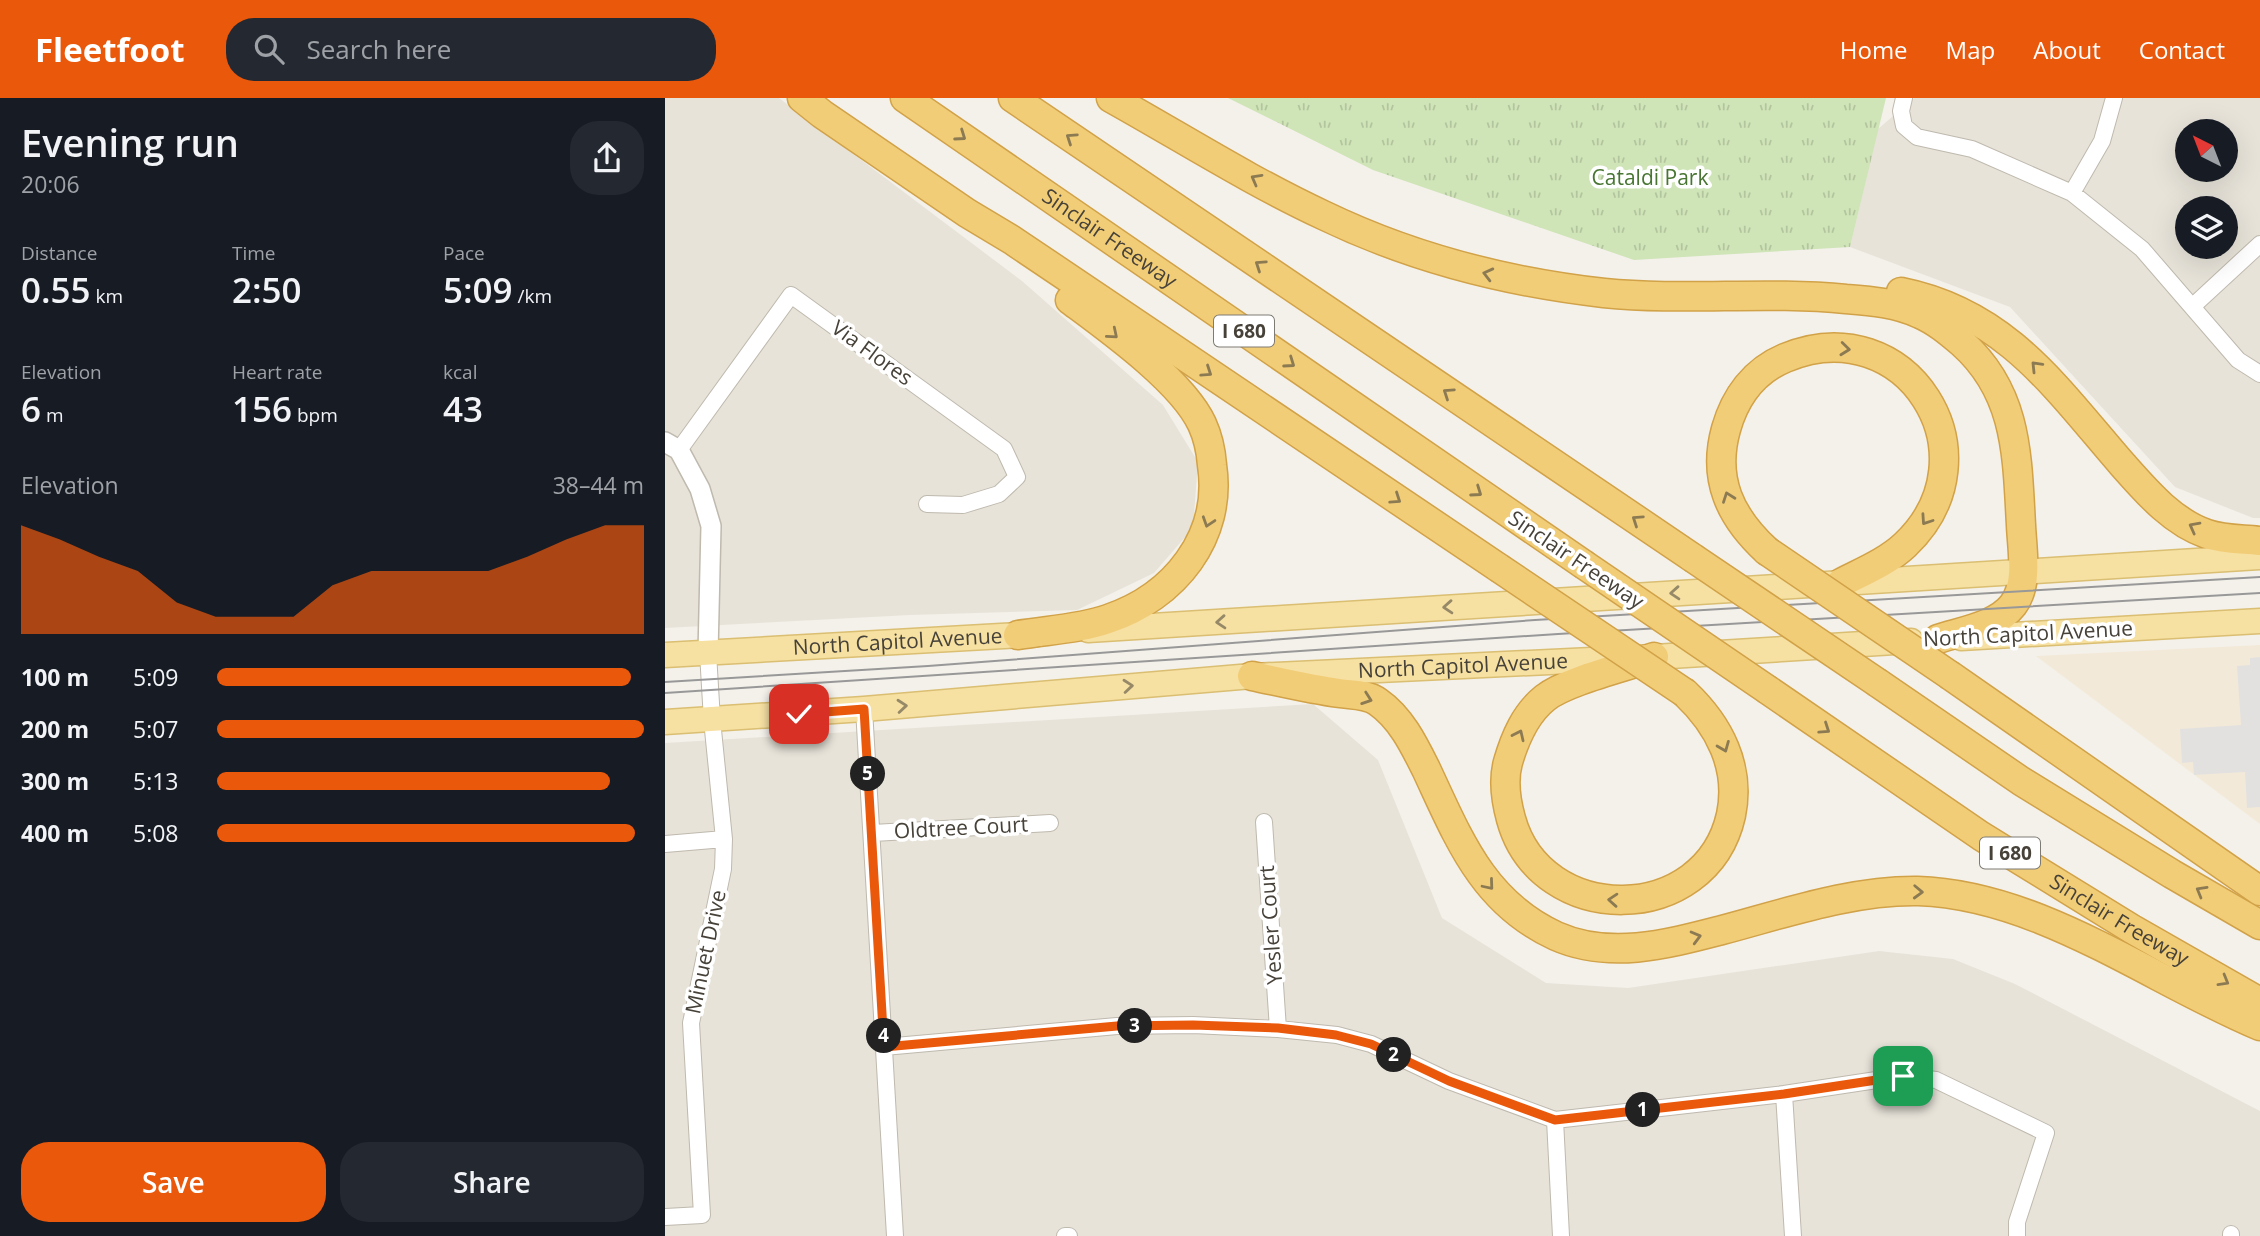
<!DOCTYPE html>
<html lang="en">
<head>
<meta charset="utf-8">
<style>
  body { margin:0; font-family:"Open Sans",sans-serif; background:#242831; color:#f1f3f6; height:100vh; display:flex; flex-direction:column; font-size:26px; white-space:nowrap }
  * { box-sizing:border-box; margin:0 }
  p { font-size:23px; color:#9ea1a6 }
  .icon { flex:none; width:38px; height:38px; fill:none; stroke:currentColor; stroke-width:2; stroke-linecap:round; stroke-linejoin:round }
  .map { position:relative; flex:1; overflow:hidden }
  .panel { display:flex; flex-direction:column; background:#171b24; width:665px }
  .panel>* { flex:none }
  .needle { width:46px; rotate:318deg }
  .buttons { position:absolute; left:1510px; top:21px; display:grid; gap:14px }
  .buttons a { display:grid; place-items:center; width:63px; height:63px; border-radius:50%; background:#171b24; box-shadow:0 7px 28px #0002; font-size:35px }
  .pin { position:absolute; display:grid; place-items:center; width:60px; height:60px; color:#fff; margin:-30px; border-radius:14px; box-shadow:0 4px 10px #0006 }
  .km { position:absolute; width:35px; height:35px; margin:-18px; border-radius:50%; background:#222; color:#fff; font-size:19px; line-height:35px; text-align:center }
  .round { display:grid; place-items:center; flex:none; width:74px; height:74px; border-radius:28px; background:#242831 }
  .overview { display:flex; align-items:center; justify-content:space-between; height:119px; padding:0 21px }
  h1 { font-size:38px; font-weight:600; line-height:52px }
  .metrics { display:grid; grid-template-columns:repeat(3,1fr); gap:10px; height:119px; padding:7px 21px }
  .metrics div { display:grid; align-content:center }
  .metrics b { font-size:35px; font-weight:600 }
  .metrics small { font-size:19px; font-weight:400 }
  .metrics p { font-size:19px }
  .chart { height:196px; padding:14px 21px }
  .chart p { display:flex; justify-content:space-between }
  .chart svg { width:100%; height:126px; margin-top:7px; fill:#ea580c; opacity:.7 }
  .action { display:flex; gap:14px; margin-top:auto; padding:14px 21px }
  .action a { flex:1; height:80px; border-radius:28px; background:#ea580c; color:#fff; font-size:28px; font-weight:600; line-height:80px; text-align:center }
  .action a+a { background:#242831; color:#f1f3f6 }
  ul { padding:0 21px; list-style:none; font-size:23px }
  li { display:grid; grid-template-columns:112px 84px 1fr; align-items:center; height:52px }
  li i { height:18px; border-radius:9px; background:#ea580c }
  header { display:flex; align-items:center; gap:42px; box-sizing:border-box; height:98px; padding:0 35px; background:#ea580c; color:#fff }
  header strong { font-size:33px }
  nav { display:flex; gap:38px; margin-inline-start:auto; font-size:24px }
  .search { width:490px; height:63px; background:#242831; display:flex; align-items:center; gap:18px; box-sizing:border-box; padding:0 24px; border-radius:28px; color:#9ea1a6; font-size:26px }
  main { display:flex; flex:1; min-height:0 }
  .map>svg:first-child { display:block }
</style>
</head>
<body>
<header>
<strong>Fleetfoot</strong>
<div class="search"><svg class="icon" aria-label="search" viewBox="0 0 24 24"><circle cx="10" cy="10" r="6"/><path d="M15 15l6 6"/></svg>Search here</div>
<nav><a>Home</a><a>Map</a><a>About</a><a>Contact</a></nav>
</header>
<main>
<section class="panel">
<div class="overview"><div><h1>Evening run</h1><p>20:06</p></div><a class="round"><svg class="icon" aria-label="share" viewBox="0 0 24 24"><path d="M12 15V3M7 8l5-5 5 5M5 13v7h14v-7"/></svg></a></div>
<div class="metrics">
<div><p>Distance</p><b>0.55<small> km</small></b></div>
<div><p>Time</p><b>2:50</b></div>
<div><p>Pace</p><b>5:09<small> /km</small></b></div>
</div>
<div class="metrics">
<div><p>Elevation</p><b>6<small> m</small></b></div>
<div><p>Heart rate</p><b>156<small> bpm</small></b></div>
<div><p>kcal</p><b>43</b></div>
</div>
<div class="chart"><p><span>Elevation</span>38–44 m</p>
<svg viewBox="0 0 160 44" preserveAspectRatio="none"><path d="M0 44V6L10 11L20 17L30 22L40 33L50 38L60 38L70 38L80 27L90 22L100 22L110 22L120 22L130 17L140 11L150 6L160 6V44z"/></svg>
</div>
<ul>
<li><b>100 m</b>5:09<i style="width:97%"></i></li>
<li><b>200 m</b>5:07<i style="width:100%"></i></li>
<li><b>300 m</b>5:13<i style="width:92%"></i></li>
<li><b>400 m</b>5:08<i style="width:98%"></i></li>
</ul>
<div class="action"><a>Save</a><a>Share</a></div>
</section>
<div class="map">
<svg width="1595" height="1138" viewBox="0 0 1595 1138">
  <defs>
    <pattern id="park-tufts" width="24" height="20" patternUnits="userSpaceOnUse" patternTransform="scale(1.75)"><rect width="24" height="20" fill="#cfe4b7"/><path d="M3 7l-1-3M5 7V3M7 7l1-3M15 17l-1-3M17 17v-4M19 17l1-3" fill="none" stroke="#b3c59e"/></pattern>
  </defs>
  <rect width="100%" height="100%" fill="#f4f1eb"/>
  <path fill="#e7e3d9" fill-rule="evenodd" d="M 0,0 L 114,0 L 357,183 L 498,307 L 533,364 L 528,430 L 489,475 L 412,512 L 245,517 L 0,530 Z
    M 1249,0 L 1595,0 L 1595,420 L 1588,420 L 1510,389 L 1345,209 L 1185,149 L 1213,31 ZM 1522,33 L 1561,33 L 1561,72 L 1522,72 ZM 1522,110 L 1561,110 L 1561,149 L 1522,149 Z
    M 648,606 L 713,662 L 777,820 L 881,885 L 963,890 L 1214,853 L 1288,861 L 1350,886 L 1595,1013 L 1595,1138 L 0,1138 L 0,645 Z"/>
  <path fill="#f3e9d8" d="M 1595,547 L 1595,726 L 1371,558 Z"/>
  <path fill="url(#park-tufts)" d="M 563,0 L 1221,0 L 1185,149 L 969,162 L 708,72 Z"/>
  <path fill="#e3e1df" d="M 1595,559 L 1595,709 L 1582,710 L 1580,674 L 1529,677 L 1528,664 L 1517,665 L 1515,631 L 1576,627 L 1572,568 L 1585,567 L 1585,560 Z"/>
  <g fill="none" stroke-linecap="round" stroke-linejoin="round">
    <g stroke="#bfb9ae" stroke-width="18">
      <path id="minor" d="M 1239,0 L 1236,13 L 1239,28 L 1252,39 L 1307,51 L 1407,95 L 1477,151 L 1573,262 L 1595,276
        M 1407,95 L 1437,43 L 1449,0
        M 1528,208 L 1595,146
        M 14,352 L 126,197 L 339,351 L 352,379 L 334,396 L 298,407 L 262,406
        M 199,611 L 230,1138
        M 599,724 L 613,931
        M 208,735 L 385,725
        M 0,746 L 59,741
        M 219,949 L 452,928 L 528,927 L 613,931 L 672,937 L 706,946 L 784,983 L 890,1022 L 1119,996 L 1238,978 L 1271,982 L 1381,1035 L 1352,1124 L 1352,1138
        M 1119,996 L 1128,1138
        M 890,1022 L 896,1138
        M 0,1119 L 37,1117 L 26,925 L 58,771 L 59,741 L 47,622 L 43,555
        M 400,1138 L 404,1138
        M 1566,1138 L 1566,1136"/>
    </g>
    <g stroke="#bfb9ae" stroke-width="22">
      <path id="tertiary" d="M 0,344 L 14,352 L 35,391 L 46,428 L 43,555"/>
    </g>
    <g stroke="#dabe72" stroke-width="27">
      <g id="primary">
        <path d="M 423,532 L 1595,459"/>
        <path d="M 1296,540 L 1595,523"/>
        <path id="s1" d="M 0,557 L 373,536"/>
        <path id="s2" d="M 0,624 L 199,611 L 587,578 L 989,559 L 1246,543"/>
      </g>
    </g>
    <g stroke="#d1a248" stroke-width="31">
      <g id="motorway">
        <path d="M 137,0 L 157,16 L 302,115 L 347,142 L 834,470"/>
        <path id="s3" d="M 240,0 L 918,466"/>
        <path d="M 348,0 L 1028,460"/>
        <path d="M 446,0 C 516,39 585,83 658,117 C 747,160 841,184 939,195 C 1019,203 1101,193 1181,201 C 1207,203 1232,205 1255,216 C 1271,223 1284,234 1297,245 C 1353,295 1352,358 1356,427 C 1357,452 1364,486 1348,507 C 1332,528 1297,533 1273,541"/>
        <path d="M 1236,194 C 1341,215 1391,290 1457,366 C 1481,393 1507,424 1542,436 C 1559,442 1578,441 1595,443"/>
        <path d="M 1102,453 C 1065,419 1047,381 1061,331 C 1070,299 1089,273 1120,260 C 1241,209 1335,357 1240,447 C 1222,464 1197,474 1176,485"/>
        <path d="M 353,537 C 382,532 415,531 443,521 C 509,499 558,439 547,367 C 546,353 543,339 537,326 C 517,283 444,231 405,202"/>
        <path d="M 989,559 C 961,569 901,583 880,600 C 860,616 850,640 843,664 C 838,682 841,703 846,721 C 876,830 1041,829 1066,717 C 1076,669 1054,627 1020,595"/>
        <path d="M 587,578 C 616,584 645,591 674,595 C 688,597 702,596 713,604 C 736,620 749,647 761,671 C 793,739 817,804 891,838 C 945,862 1003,846 1057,832 C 1121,815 1187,792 1253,793 C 1375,797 1485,882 1595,928"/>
        <path d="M 1286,578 L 1595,793"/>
        <path d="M 1213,585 L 1356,683 L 1507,776 L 1595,827"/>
        <path id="s4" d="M 1103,592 L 1316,738 L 1467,831 L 1595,904"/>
      </g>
    </g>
    <use href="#minor" stroke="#fff" stroke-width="16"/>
    <use href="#tertiary" stroke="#fff" stroke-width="19"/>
    <use href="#primary" stroke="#f6e0a2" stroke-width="24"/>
    <use href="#motorway" stroke="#f2cd78" stroke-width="28"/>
    <path stroke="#989898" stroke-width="2" d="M 0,584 L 263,568 L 870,522 L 1595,479
      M 0,595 L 893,536 L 1595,495"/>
    <g stroke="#d1a248" stroke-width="31" stroke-linecap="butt">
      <path id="motorway-bridge" d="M 1102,453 L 1286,578
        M 1028,460 L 1213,585
        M 918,466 L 1103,592
        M 834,470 L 1020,595"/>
    </g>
    <use href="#motorway-bridge" stroke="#f2cd78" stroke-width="28"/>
  </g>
  <defs><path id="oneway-chevron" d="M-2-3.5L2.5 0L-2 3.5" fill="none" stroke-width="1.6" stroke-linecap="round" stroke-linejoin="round" transform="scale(1.75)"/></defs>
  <g stroke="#8b7a52">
    <use href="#oneway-chevron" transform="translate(296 38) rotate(35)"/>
    <use href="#oneway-chevron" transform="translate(406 40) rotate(-146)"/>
    <use href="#oneway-chevron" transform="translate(591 81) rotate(-151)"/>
    <use href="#oneway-chevron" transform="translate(595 167) rotate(-146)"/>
    <use href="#oneway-chevron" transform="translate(823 176) rotate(-166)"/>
    <use href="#oneway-chevron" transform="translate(448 236) rotate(40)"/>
    <use href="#oneway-chevron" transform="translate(1180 251) rotate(6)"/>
    <use href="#oneway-chevron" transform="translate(625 265) rotate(35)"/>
    <use href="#oneway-chevron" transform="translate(1371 268) rotate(-134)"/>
    <use href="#oneway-chevron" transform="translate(542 274) rotate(34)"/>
    <use href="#oneway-chevron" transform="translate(783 295) rotate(-146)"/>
    <use href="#oneway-chevron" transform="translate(812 394) rotate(35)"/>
    <use href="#oneway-chevron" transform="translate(1063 399) rotate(-110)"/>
    <use href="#oneway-chevron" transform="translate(731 401) rotate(34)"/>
    <use href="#oneway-chevron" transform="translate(972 422) rotate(-146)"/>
    <use href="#oneway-chevron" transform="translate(1261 422) rotate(124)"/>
    <use href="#oneway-chevron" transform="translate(543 424) rotate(108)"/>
    <use href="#oneway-chevron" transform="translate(1529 429) rotate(-152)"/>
    <use href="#oneway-chevron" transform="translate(702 601) rotate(19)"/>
    <use href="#oneway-chevron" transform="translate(1160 631) rotate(34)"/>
    <use href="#oneway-chevron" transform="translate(854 637) rotate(-65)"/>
    <use href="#oneway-chevron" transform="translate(1059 649) rotate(68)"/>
    <use href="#oneway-chevron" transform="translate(824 787) rotate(50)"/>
    <use href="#oneway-chevron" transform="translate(1536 793) rotate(-150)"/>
    <use href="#oneway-chevron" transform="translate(1253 794) rotate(2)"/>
    <use href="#oneway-chevron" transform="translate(948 802) rotate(-176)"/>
    <use href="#oneway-chevron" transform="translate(1031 839) rotate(-15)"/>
    <use href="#oneway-chevron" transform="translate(1559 883) rotate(30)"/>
  </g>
  <g stroke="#968968">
    <use href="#oneway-chevron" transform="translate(1010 495) rotate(176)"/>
    <use href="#oneway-chevron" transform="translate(783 509) rotate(176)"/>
    <use href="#oneway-chevron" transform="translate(556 524) rotate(176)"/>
    <use href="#oneway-chevron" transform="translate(463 588) rotate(-5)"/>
    <use href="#oneway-chevron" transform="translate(237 608) rotate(-5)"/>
  </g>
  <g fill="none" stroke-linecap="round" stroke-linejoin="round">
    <g stroke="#fff" stroke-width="14">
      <path id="route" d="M 134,616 L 199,611 L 219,949 L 452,928 L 528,927 L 613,930 L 671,937 L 706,946 L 784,983 L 890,1022 L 1119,996 L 1238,978"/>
    </g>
    <use href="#route" stroke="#ea580c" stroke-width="9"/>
  </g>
  <g text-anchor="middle" stroke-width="7" stroke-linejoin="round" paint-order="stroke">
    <g fill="#fff" stroke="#7e7b74" stroke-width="2">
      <rect x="549" y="217.5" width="60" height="31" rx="5"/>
      <rect x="1315" y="739.5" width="60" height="31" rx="5"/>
    </g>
    <g font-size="19" font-weight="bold" fill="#474239">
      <text x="579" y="240">I 680</text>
      <text x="1345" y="762">I 680</text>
    </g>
    <g font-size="21" fill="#487531" stroke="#fff">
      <text x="985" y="87">Cataldi Park</text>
    </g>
    <g font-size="21" fill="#474239" stroke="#fff">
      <text dy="7" stroke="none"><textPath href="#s3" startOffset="248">Sinclair Freeway</textPath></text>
      <text transform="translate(207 255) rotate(36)" y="7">Via Flores</text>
      <text transform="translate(911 462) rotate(34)" y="7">Sinclair Freeway</text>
      <text transform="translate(1363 536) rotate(-3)" y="7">North Capitol Avenue</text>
      <text dy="7" stroke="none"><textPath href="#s1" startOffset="233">North Capitol Avenue</textPath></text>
      <text dy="7" stroke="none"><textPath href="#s2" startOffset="800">North Capitol Avenue</textPath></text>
      <text transform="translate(296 730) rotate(-3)" y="7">Oldtree Court</text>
      <text dy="7" stroke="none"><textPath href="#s4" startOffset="420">Sinclair Freeway</textPath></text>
      <text transform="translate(606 827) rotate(-94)" y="7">Yesler Court</text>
      <text transform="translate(41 854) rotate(-78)" y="7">Minuet Drive</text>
    </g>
  </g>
</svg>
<div class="buttons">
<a><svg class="needle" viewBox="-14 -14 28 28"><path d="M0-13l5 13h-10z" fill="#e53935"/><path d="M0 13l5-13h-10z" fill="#9ea1a6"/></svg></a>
<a><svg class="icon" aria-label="layers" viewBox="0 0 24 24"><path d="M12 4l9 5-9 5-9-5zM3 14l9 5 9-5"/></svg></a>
</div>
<div class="pin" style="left:1238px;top:978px;background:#1e9e55"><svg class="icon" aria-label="arrive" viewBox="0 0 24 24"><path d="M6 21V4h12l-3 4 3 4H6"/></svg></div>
<div class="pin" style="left:134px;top:616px;background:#d93025"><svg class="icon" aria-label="check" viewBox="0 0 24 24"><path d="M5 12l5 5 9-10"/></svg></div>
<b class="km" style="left:978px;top:1012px">1</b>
<b class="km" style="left:729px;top:957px">2</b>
<b class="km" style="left:470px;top:928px">3</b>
<b class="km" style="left:219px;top:938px">4</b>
<b class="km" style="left:203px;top:676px">5</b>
</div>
</main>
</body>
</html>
